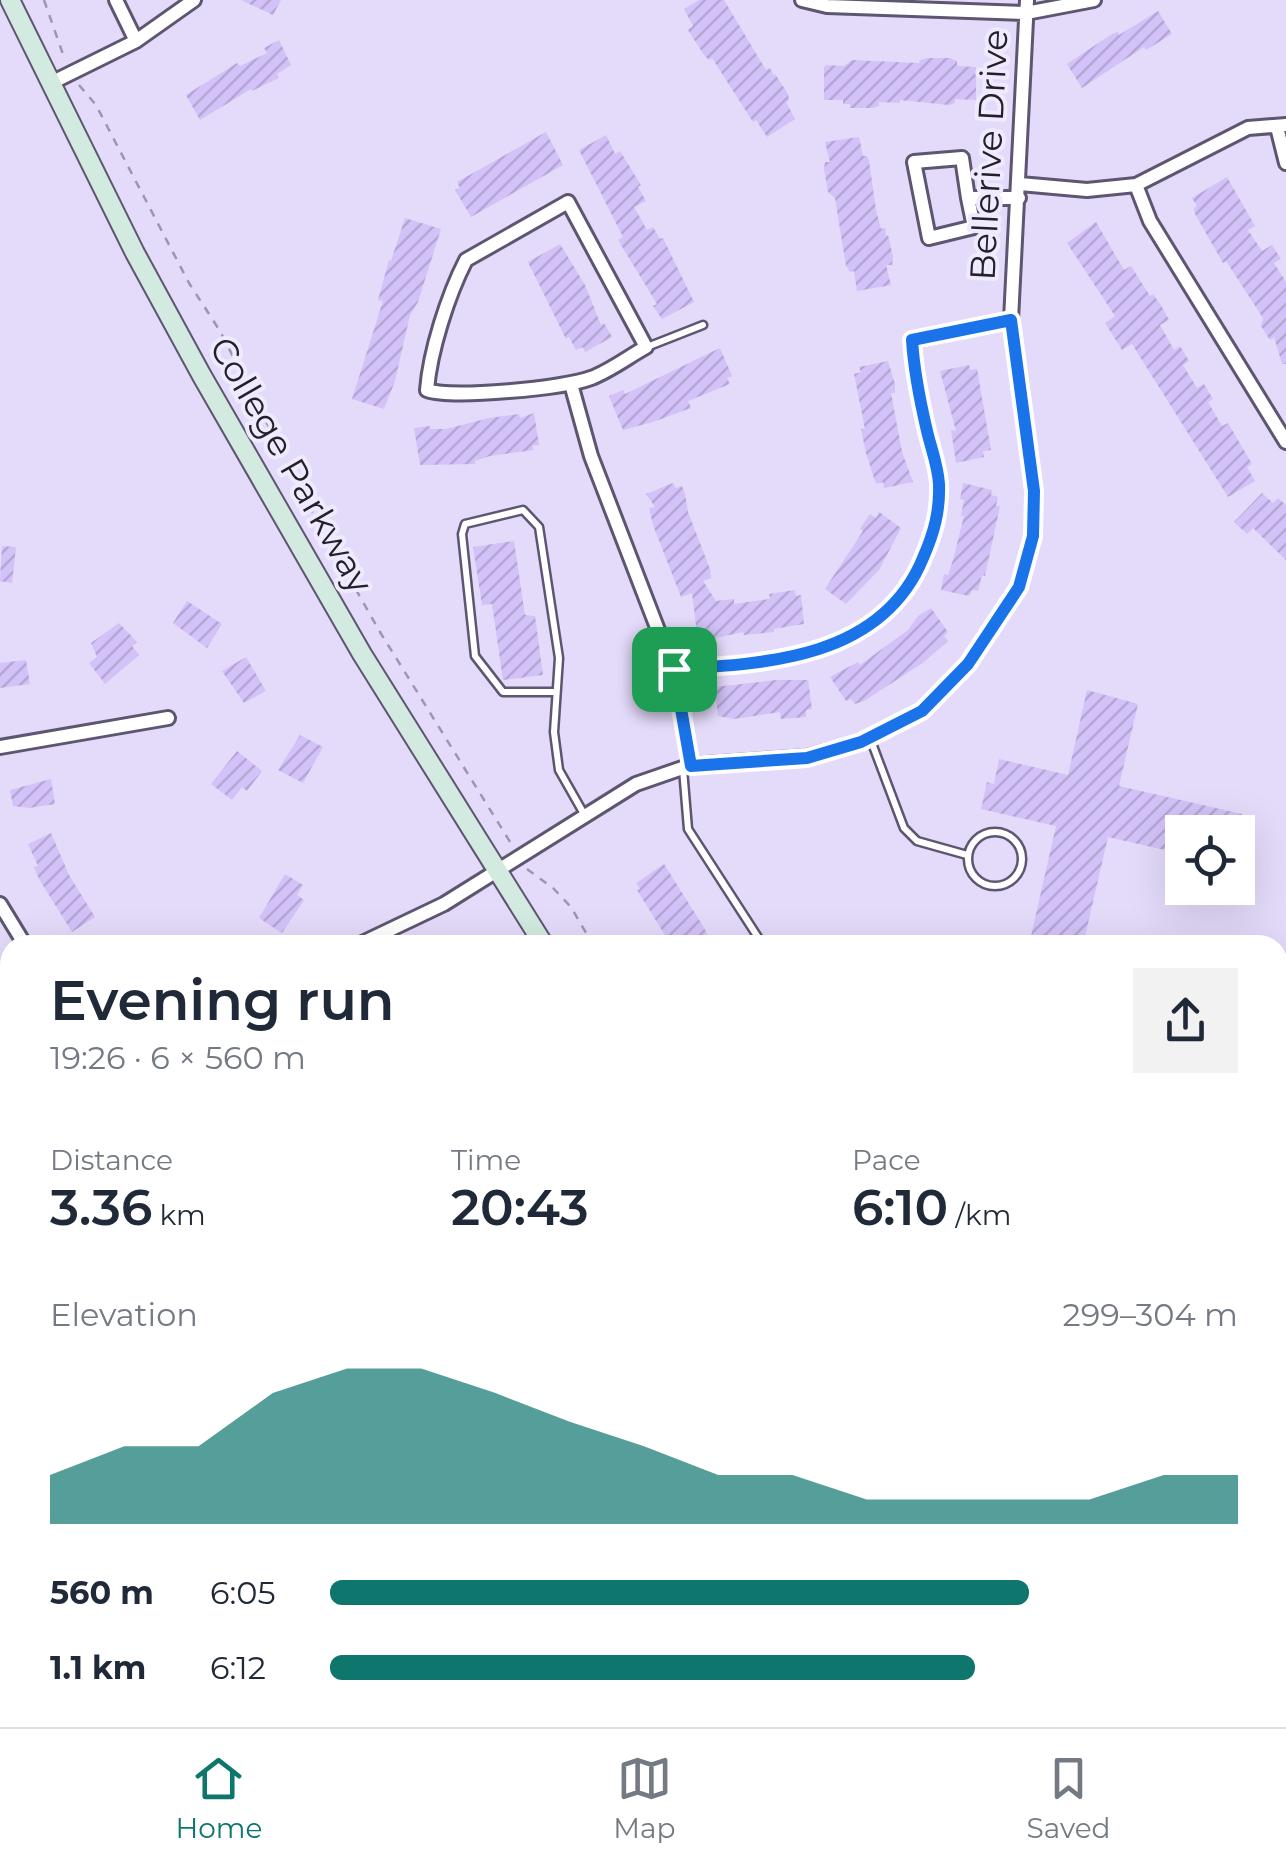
<!DOCTYPE html>
<html lang="en">
<head>
<meta charset="utf-8">
<style>
  body { margin:0; font-family:Montserrat,sans-serif; background:#f2f2f3; color:#1f2937; height:100vh; display:flex; flex-direction:column; font-size:38px; white-space:nowrap }
  * { box-sizing:border-box; margin:0 }
  p { font-size:32px; color:#747a83 }
  .icon { flex:none; width:55px; height:55px; fill:none; stroke:currentColor; stroke-width:2; stroke-linecap:round; stroke-linejoin:round }
  .map { position:relative; flex:1; overflow:hidden }
  .panel { position:absolute; left:0px; top:935px; width:1288px; height:792px; display:flex; flex-direction:column; background:#fff; border-radius:30px 30px 0 0; box-shadow:0 10px 40px #0002 }
  .panel>* { flex:none }
  .buttons { position:absolute; left:1165px; top:815px; display:grid; gap:20px }
  .buttons a { display:grid; place-items:center; width:90px; height:90px; border-radius:0px; background:#fff; box-shadow:0 10px 40px #0002; font-size:50px }
  .pin { position:absolute; display:grid; place-items:center; width:85px; height:85px; color:#fff; margin:-42px; border-radius:20px; box-shadow:0 5px 15px #0006 }
  .round { display:grid; place-items:center; flex:none; width:105px; height:105px; border-radius:0px; background:#f2f2f3 }
  .summary { display:flex; align-items:center; justify-content:space-between; height:170px; padding:0 50px }
  h1 { font-size:55px; font-weight:600; line-height:75px }
  .stats { display:grid; grid-template-columns:repeat(3,1fr); gap:15px; height:170px; padding:10px 50px }
  .stats div { display:grid; align-content:center }
  .stats b { font-size:50px; font-weight:600 }
  .stats small { font-size:28px; font-weight:400 }
  .stats p { font-size:28px }
  .chart { height:280px; padding:20px 50px }
  .chart p { display:flex; justify-content:space-between }
  .chart svg { width:100%; height:180px; margin-top:10px; fill:#0f766e; opacity:.7 }
  ul { padding:0 50px; list-style:none; font-size:32px }
  li { display:grid; grid-template-columns:160px 120px 1fr; align-items:center; height:75px }
  li i { height:25px; border-radius:12px; background:#0f766e }
  .tab-bar { display:flex; justify-content:space-around; align-items:center; height:140px; border-top:2px solid #e0e1e3; background:#fff; font-size:28px; color:#747a83 }
  .tab-bar a { display:grid; justify-items:center; gap:5px }
  .tab-bar .active { color:#0f766e }
  .map>svg:first-child { display:block }
</style>
</head>
<body>
<div class="map">
<svg width="1286" height="1727" viewBox="0 0 1286 1727">
  <defs>
    <pattern id="building-hatch" width="6" height="6" patternUnits="userSpaceOnUse" patternTransform="scale(2.5)"><rect width="6" height="6" fill="#d3c2f8"/><path d="M-1 1l2-2M0 6l6-6M5 7l2-2" fill="none" stroke="#b5a6d5"/></pattern>
  </defs>
  <rect width="100%" height="100%" fill="#e4dafa"/>
  <path fill="#dacef4" d="M 158,1718 L 570,1718 L 573,1727 L 145,1727 Z"/>
  <path fill="#8edcb8" d="M 958,1718 L 1011,1718 L 1015,1727 L 947,1727 Z"/>
  <path fill="url(#building-hatch)" d="M 241,0 L 281,0 L 273,15 Z
    M 699,0 L 724,0 L 766,70 L 770,68 L 774,76 L 775,74 L 788,94 L 789,100 L 786,102 L 795,119 L 767,137 L 756,120 L 753,122 L 712,58 L 709,60 L 704,55 L 688,30 L 693,26 L 684,9 Z
    M 1158,11 L 1172,34 L 1146,50 L 1144,47 L 1082,88 L 1067,64 L 1112,34 L 1118,32 L 1119,35 Z
    M 279,40 L 291,65 L 277,74 L 279,78 L 252,91 L 251,89 L 200,120 L 186,95 L 237,63 L 240,66 L 267,53 L 264,48 Z
    M 927,58 L 950,58 L 957,61 L 957,66 L 976,67 L 976,100 L 955,99 L 955,103 L 949,105 L 900,100 L 900,103 L 879,102 L 879,106 L 873,108 L 850,108 L 850,104 L 843,104 L 843,100 L 824,100 L 824,67 L 827,65 L 844,66 L 852,60 L 919,63 L 920,60 Z
    M 546,132 L 563,165 L 471,217 L 455,190 L 460,188 L 457,182 Z
    M 606,135 L 615,154 L 620,151 L 641,185 L 638,187 L 646,201 L 634,207 L 647,230 L 653,227 L 660,239 L 663,238 L 694,302 L 662,319 L 653,306 L 657,304 L 618,240 L 623,237 L 579,150 Z
    M 859,137 L 863,156 L 867,156 L 869,161 L 876,210 L 881,229 L 885,228 L 886,236 L 888,235 L 893,257 L 892,265 L 886,265 L 891,285 L 857,291 L 854,271 L 850,272 L 846,266 L 835,198 L 828,192 L 824,169 L 825,162 L 830,162 L 825,142 Z
    M 1227,177 L 1255,226 L 1248,230 L 1262,251 L 1272,245 L 1281,259 L 1274,263 L 1286,282 L 1286,364 L 1282,364 L 1274,337 L 1270,340 L 1261,326 L 1263,318 L 1226,261 L 1223,263 L 1195,214 L 1194,208 L 1197,206 L 1192,198 Z
    M 405,218 L 441,229 L 418,302 L 410,315 L 395,381 L 384,409 L 352,399 L 383,301 L 378,300 L 389,260 L 391,261 Z
    M 1096,222 L 1124,270 L 1131,266 L 1150,296 L 1153,294 L 1162,307 L 1169,320 L 1160,325 L 1174,350 L 1180,346 L 1189,361 L 1183,365 L 1197,388 L 1204,384 L 1213,399 L 1208,402 L 1222,426 L 1228,423 L 1252,464 L 1247,467 L 1255,481 L 1228,497 L 1132,344 L 1122,350 L 1105,323 L 1115,316 L 1067,243 Z
    M 560,244 L 585,285 L 601,325 L 604,323 L 612,337 L 585,352 L 583,347 L 576,350 L 569,337 L 566,339 L 528,262 Z
    M 720,348 L 732,376 L 727,378 L 730,384 L 688,401 L 691,408 L 653,422 L 623,430 L 609,396 L 623,390 L 625,394 Z
    M 888,361 L 895,384 L 895,393 L 891,393 L 902,452 L 913,482 L 884,488 L 883,482 L 876,484 L 866,453 L 861,429 L 865,429 L 854,374 L 861,372 L 859,367 Z
    M 969,365 L 970,370 L 977,369 L 991,450 L 983,451 L 984,457 L 956,463 L 951,430 L 956,431 L 940,371 Z
    M 534,413 L 539,445 L 532,446 L 534,450 L 490,456 L 475,461 L 475,464 L 420,465 L 414,428 L 430,426 L 430,429 L 446,429 L 489,418 L 519,414 L 520,418 Z
    M 673,483 L 676,488 L 682,486 L 685,494 L 688,512 L 710,569 L 711,578 L 703,581 L 716,601 L 734,599 L 734,604 L 770,599 L 769,594 L 795,590 L 796,596 L 801,595 L 804,624 L 774,629 L 774,632 L 744,635 L 743,632 L 698,642 L 692,593 L 681,597 L 653,525 L 649,508 L 655,507 L 646,494 Z
    M 963,483 L 992,490 L 991,495 L 998,497 L 996,506 L 1000,506 L 985,576 L 982,575 L 978,591 L 972,590 L 969,596 L 941,590 L 944,574 L 948,575 L 953,560 L 964,516 L 961,516 L 964,500 L 960,499 Z
    M 1262,493 L 1273,503 L 1278,498 L 1286,505 L 1286,560 L 1253,528 L 1247,534 L 1234,522 Z
    M 879,512 L 901,528 L 879,570 L 846,604 L 825,589 L 863,531 L 860,529 L 865,521 L 870,514 L 876,518 Z
    M 514,541 L 525,615 L 535,616 L 543,675 L 503,680 L 492,604 L 482,605 L 473,547 Z
    M 2,546 L 16,547 L 12,583 L 0,581 Z
    M 187,601 L 222,624 L 207,648 L 173,623 Z
    M 931,608 L 948,632 L 944,636 L 948,641 L 924,662 L 864,701 L 855,704 L 851,699 L 846,701 L 830,677 L 858,662 L 860,665 L 908,630 L 918,616 Z
    M 119,623 L 137,642 L 132,646 L 139,655 L 105,684 L 89,663 L 97,657 L 91,643 Z
    M 246,657 L 266,691 L 244,703 L 222,671 Z
    M 26,660 L 30,684 L 0,688 L 0,663 Z
    M 776,680 L 808,680 L 812,709 L 806,710 L 806,717 L 781,719 L 780,712 L 734,719 L 718,716 L 715,687 Z
    M 1087,690 L 1138,704 L 1119,786 L 1242,814 L 1237,832 L 1182,832 L 1182,854 L 1108,837 L 1083,945 L 1029,945 L 1056,826 L 981,809 L 987,782 L 994,784 L 999,759 L 1068,775 Z
    M 300,735 L 323,747 L 303,783 L 278,770 Z
    M 237,751 L 262,771 L 247,791 L 242,787 L 232,800 L 211,784 Z
    M 51,779 L 55,804 L 29,808 L 13,806 L 10,790 Z
    M 51,833 L 69,875 L 95,917 L 72,932 L 39,879 L 34,867 L 38,866 L 28,844 Z
    M 664,864 L 703,926 L 713,945 L 671,945 L 637,890 L 640,889 L 636,883 Z
    M 285,874 L 303,885 L 297,895 L 304,900 L 282,933 L 259,918 Z"/>
  <g fill="none" stroke-linecap="round" stroke-linejoin="round">
    <g stroke="#5e5570" stroke-width="11">
      <path id="lane" d="M 647,347 L 703,325
        M 556,692 L 503,692 L 475,656 L 462,534 L 465,524 L 523,510 L 539,527 L 559,658 L 554,732 L 559,770 L 584,814
        M 870,738 L 904,828 L 917,841 L 967,855
        M 683,769 L 688,829 L 763,945
        M968 859a27 27 0 1 1 54 0a27 27 0 1 1-54 0Z"/>
    </g>
    <g stroke="#5e5570" stroke-width="18">
      <path id="street" d="M 116,0 L 136,41
        M 802,0 L 827,6 L 1026,13 L 1094,0
        M 51,83 L 136,41 L 194,0
        M 1277,127 L 1286,163
        M 1020,184 L 1087,190 L 1136,185 L 1248,128 L 1286,125
        M 1136,185 L 1150,221 L 1286,442
        M 968,198 L 974,227 L 929,238 L 914,162 L 962,158 L 968,198 L 1019,198
        M 568,202 L 646,347 C 628,357 610,371 591,378 C 564,388 453,399 427,390 C 430,351 448,295 466,260 Z
        M 571,384 L 591,456 L 673,669 L 691,765
        M 673,669 C 767,664 883,657 923,558 C 934,533 940,511 939,484 C 938,466 931,448 927,431 C 920,401 914,372 912,341 L 1011,320
        M 0,747 L 168,718
        M 0,904 L 25,945
        M 358,945 L 444,904 L 636,784 L 691,765 L 807,757 L 861,742 L 922,711 L 968,664 L 1019,587 L 1033,535 L 1034,491 L 1011,320 L 1027,0
        M 0,1122 L 10,1130
        M 1278,1304 L 1286,1314
        M 0,1326 L 10,1313
        M 1278,1327 L 1286,1320
        M 0,1546 L 10,1562
        M 1278,1635 L 1286,1639
        M 593,1718 L 596,1727"/>
    </g>
    <g stroke="#5e5570" stroke-width="22">
      <path id="secondary" d="M 10,0 L 135,253 L 202,376 L 362,654 L 544,945
        M 1053,1718 L 1059,1727"/>
    </g>
    <path stroke="#9d96ae" stroke-width="2.5" stroke-dasharray="8 8" stroke-linecap="butt" d="M 44,0 L 65,60
      M 79,85 L 96,105 L 189,283 L 220,331 L 317,521 L 380,632 L 512,845
      M 527,869 L 553,888 L 571,907 L 593,945
      M 1108,1718 L 1114,1727"/>
    <use href="#lane" stroke="#fff" stroke-width="6"/>
    <use href="#street" stroke="#fff" stroke-width="12"/>
    <use href="#secondary" stroke="#d2eadf" stroke-width="18"/>
  </g>
  <g fill="none" stroke-linecap="round" stroke-linejoin="round">
    <g stroke="#fff" stroke-width="20">
      <path id="route" d="M 1011,320 L 1034,491 L 1033,536 L 1019,587 L 968,664 L 922,711 L 861,742 L 807,758 L 691,766 L 674,669 C 768,664 882,658 923,558 C 934,533 940,511 939,484 C 938,466 931,448 927,431 C 920,401 914,372 912,340 Z"/>
    </g>
    <use href="#route" stroke="#1a73e8" stroke-width="12"/>
  </g>
  <g text-anchor="middle" stroke-width="8" stroke-linejoin="round" paint-order="stroke">
    <g font-size="35" fill="#23202b" stroke="#efeafd">
      <text transform="translate(989 155) rotate(-87)" y="12">Bellerive Drive</text>
      <text transform="translate(291 465) rotate(60)" y="12">College Parkway</text>
    </g>
  </g>
</svg>
<div class="buttons">
<a><svg class="icon" aria-label="locate" viewBox="0 0 24 24"><circle cx="12" cy="12" r="6"/><path d="M12 2v4M12 18v4M2 12h4M18 12h4"/></svg></a>
</div>
<div class="pin" style="left:674px;top:669px;background:#1e9e55"><svg class="icon" aria-label="arrive" viewBox="0 0 24 24"><path d="M6 21V4h12l-3 4 3 4H6"/></svg></div>
<section class="panel">
<div class="summary"><div><h1>Evening run</h1><p>19:26 · 6 × 560 m</p></div><a class="round"><svg class="icon" aria-label="share" viewBox="0 0 24 24"><path d="M12 15V3M7 8l5-5 5 5M5 13v7h14v-7"/></svg></a></div>
<div class="stats">
<div><p>Distance</p><b>3.36<small> km</small></b></div>
<div><p>Time</p><b>20:43</b></div>
<div><p>Pace</p><b>6:10<small> /km</small></b></div>
</div>
<div class="chart"><p><span>Elevation</span>299–304 m</p>
<svg viewBox="0 0 160 44" preserveAspectRatio="none"><path d="M0 44V32L10 25L20 25L30 12L40 6L50 6L60 12L70 19L80 25L90 32L100 32L110 38L120 38L130 38L140 38L150 32L160 32V44z"/></svg>
</div>
<ul>
<li><b>560 m</b>6:05<i style="width:77%"></i></li>
<li><b>1.1 km</b>6:12<i style="width:71%"></i></li>
</ul>
</section>
</div>
<nav class="tab-bar">
<a class="active"><svg class="icon" aria-label="home" viewBox="0 0 24 24"><path d="M3 11l9-7 9 7M6 9v11h12V9"/></svg>Home</a>
<a><svg class="icon" aria-label="map" viewBox="0 0 24 24"><path d="M3 6l6-2 6 2 6-2v14l-6 2-6-2-6 2zM9 4v14M15 6v14"/></svg>Map</a>
<a><svg class="icon" aria-label="saved" viewBox="0 0 24 24"><path d="M7 4h10v16l-5-4-5 4z"/></svg>Saved</a>
</nav>
</body>
</html>
